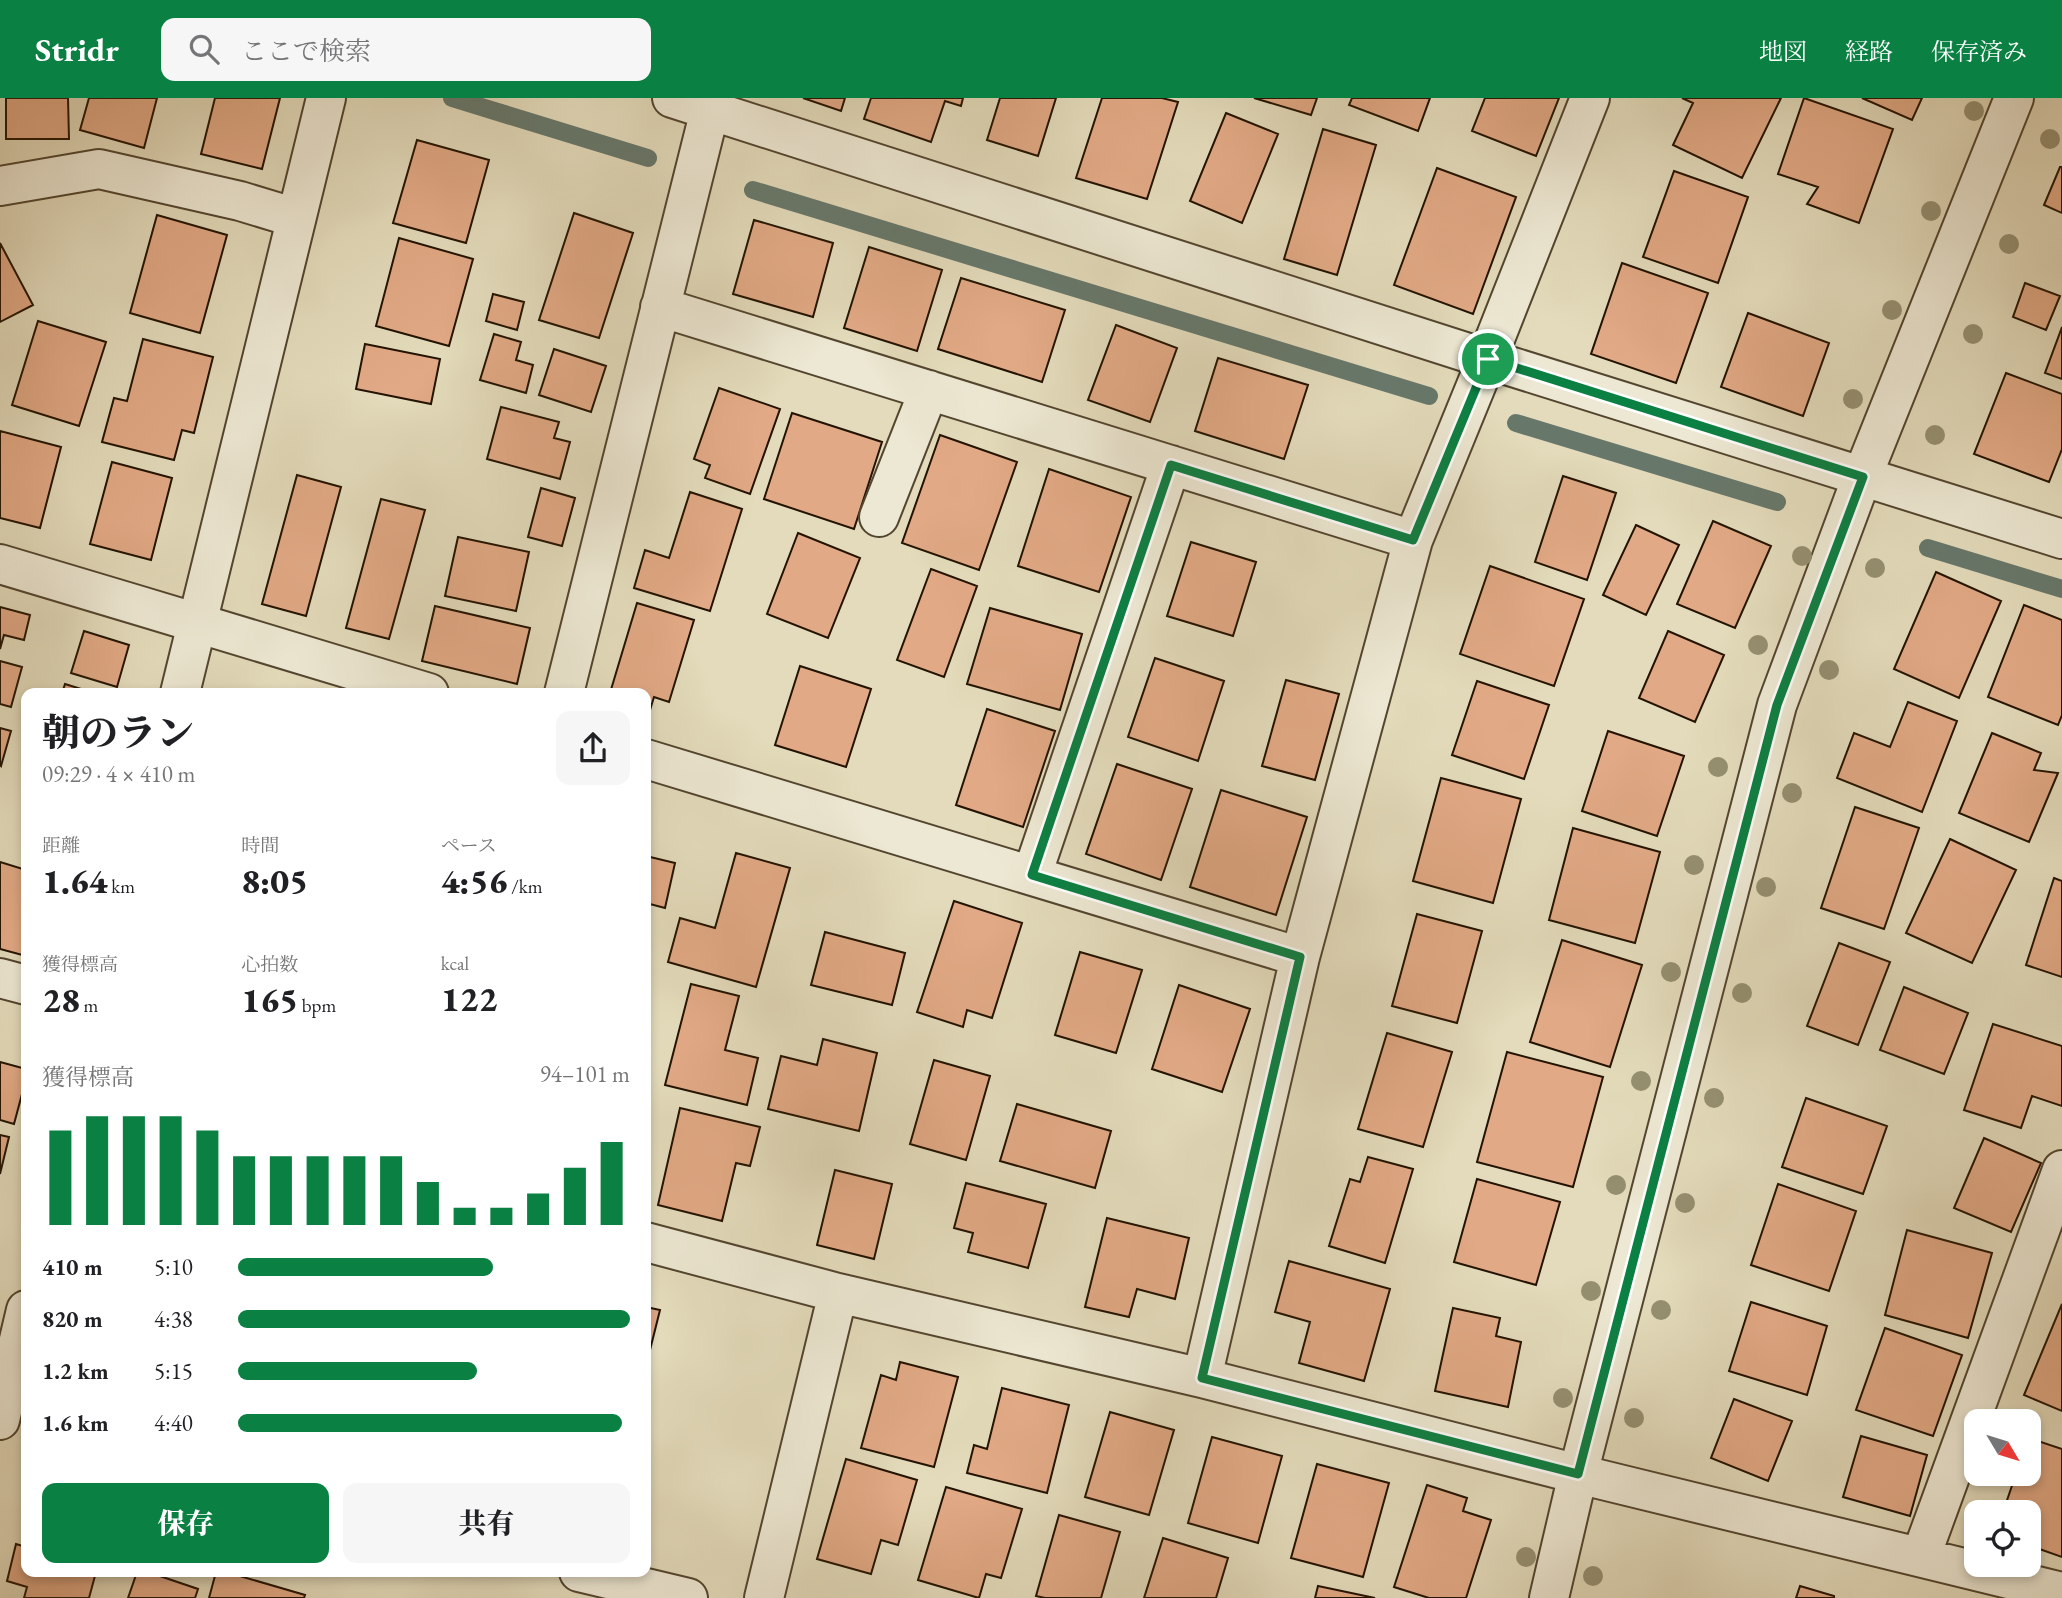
<!DOCTYPE html>
<html lang="ja">
<head>
<meta charset="utf-8">
<style>
  body { margin:0; font-family:"EB Garamond","Noto Serif JP",serif; background:#f6f6f6; color:#202124; height:100vh; display:flex; flex-direction:column; font-size:26px; white-space:nowrap }
  * { box-sizing:border-box; margin:0 }
  p { font-size:23px; color:#757577 }
  .icon { flex:none; width:38px; height:38px; fill:none; stroke:currentColor; stroke-width:2; stroke-linecap:round; stroke-linejoin:round }
  .map { position:relative; flex:1; overflow:hidden }
  .details { position:absolute; left:21px; top:590px; width:630px; height:889px; display:flex; flex-direction:column; background:#fff; border-radius:14px; box-shadow:0 4px 10px #0003 }
  .details>* { flex:none }
  .needle { width:46px; rotate:128deg }
  .fabs { position:absolute; left:1964px; top:1311px; display:grid; gap:14px }
  .fabs a { display:grid; place-items:center; width:77px; height:77px; border-radius:14px; background:#fff; box-shadow:0 4px 10px #0003; font-size:35px }
  .pin { position:absolute; display:grid; place-items:center; width:60px; height:60px; color:#fff; margin:-30px; border:4px solid #fff; border-radius:50%; box-shadow:0 2px 7px #0007 }
  .round { display:grid; place-items:center; flex:none; width:74px; height:74px; border-radius:14px; background:#f6f6f6 }
  .headline { display:flex; align-items:center; justify-content:space-between; height:119px; padding:0 21px }
  h1 { font-size:38px; font-weight:800; line-height:52px }
  .figures { display:grid; grid-template-columns:repeat(3,1fr); gap:10px; height:119px; padding:7px 21px }
  .figures div { display:grid; align-content:center }
  .figures b { font-size:35px; font-weight:800 }
  .figures small { font-size:19px; font-weight:400 }
  .figures p { font-size:19px }
  .chart { height:196px; padding:14px 21px }
  .chart p { display:flex; justify-content:space-between }
  .chart svg { width:100%; height:126px; margin-top:7px; stroke:#0b8043; stroke-width:6 }
  .button { display:flex; gap:14px; margin-top:auto; padding:14px 21px }
  .button a { flex:1; height:80px; border-radius:14px; background:#0b8043; color:#fff; font-size:28px; font-weight:800; line-height:80px; text-align:center }
  .button a+a { background:#f6f6f6; color:#202124 }
  ul { padding:0 21px; list-style:none; font-size:23px }
  li { display:grid; grid-template-columns:112px 84px 1fr; align-items:center; height:52px }
  li i { height:18px; border-radius:9px; background:#0b8043 }
  header { display:flex; align-items:center; gap:42px; box-sizing:border-box; height:98px; padding:0 35px; background:#0b8043; color:#fff }
  header strong { font-size:33px }
  nav { display:flex; gap:38px; margin-inline-start:auto; font-size:24px }
  .search { width:490px; height:63px; background:#f6f6f6; display:flex; align-items:center; gap:18px; box-sizing:border-box; padding:0 24px; border-radius:14px; color:#757577; font-size:26px }
  .map>svg:first-child { display:block }
</style>
</head>
<body>
<header>
<strong>Stridr</strong>
<div class="search"><svg class="icon" aria-label="search" viewBox="0 0 24 24"><circle cx="10" cy="10" r="6"/><path d="M15 15l6 6"/></svg>ここで検索</div>
<nav><a>地図</a><a>経路</a><a>保存済み</a></nav>
</header>
<div class="map">
<svg width="2062" height="1500" viewBox="0 0 2062 1500">
  <rect width="100%" height="100%" fill="#e3dbbb"/>
  <filter id="stains"><feTurbulence type="fractalNoise" baseFrequency=".00286" numOctaves="4"/><feColorMatrix values="0 0 0 0 .2 0 0 0 0 .09 0 0 0 0 .02 0 0 0 .5 -.17"/></filter>
  <radialGradient id="worn" r=".72"><stop offset=".6" stop-color="#630" stop-opacity="0"/><stop offset="1" stop-color="#630" stop-opacity=".3"/></radialGradient>
  <g fill="none" stroke-linecap="round" stroke-linejoin="round">
    <path stroke="#67786b" stroke-width="18" d="M 452,0 L 648,60
      M 753,92 L 1429,298
      M 1516,325 L 1777,404
      M 1928,450 L 2062,491"/>
  </g>
  <path fill="#e1a985" stroke="#231300" stroke-width="2" d="M 6,0 L 68,0 L 69,41 L 6,41 Z
    M 89,0 L 157,0 L 144,50 L 80,32 Z
    M 215,0 L 280,0 L 262,71 L 201,56 Z
    M 803,0 L 845,0 L 841,13 Z
    M 871,0 L 963,0 L 961,8 L 945,3 L 931,44 L 864,21 Z
    M 1000,0 L 1056,0 L 1038,58 L 987,42 Z
    M 1102,0 L 1162,0 L 1178,4 L 1147,101 L 1076,80 Z
    M 1254,0 L 1317,0 L 1311,17 Z
    M 1352,0 L 1430,0 L 1418,33 L 1349,7 Z
    M 1485,0 L 1559,0 L 1536,58 L 1472,33 Z
    M 1682,0 L 1781,0 L 1742,80 L 1673,47 L 1693,5 Z
    M 1804,0 L 1893,31 L 1859,125 L 1807,106 L 1818,89 L 1778,76 Z
    M 1862,0 L 1922,0 L 1912,22 Z
    M 1226,15 L 1278,36 L 1242,125 L 1190,103 Z
    M 1323,31 L 1376,47 L 1337,177 L 1284,161 Z
    M 417,42 L 489,62 L 466,145 L 393,125 Z
    M 2060,69 L 2062,69 L 2062,115 L 2044,107 Z
    M 1437,70 L 1516,99 L 1473,216 L 1394,187 Z
    M 1674,73 L 1748,99 L 1718,185 L 1643,159 Z
    M 574,115 L 633,135 L 599,240 L 539,222 Z
    M 157,117 L 227,137 L 200,235 L 130,215 Z
    M 754,122 L 833,145 L 813,219 L 733,196 Z
    M 399,140 L 473,161 L 449,248 L 376,228 Z
    M 0,145 L 33,207 L 0,224 Z
    M 869,149 L 942,172 L 917,253 L 844,230 Z
    M 1622,165 L 1708,195 L 1676,285 L 1591,256 Z
    M 961,180 L 1065,212 L 1042,284 L 938,251 Z
    M 2025,185 L 2060,198 L 2046,232 L 2013,219 Z
    M 493,196 L 524,204 L 517,232 L 486,223 Z
    M 1748,215 L 1829,245 L 1803,318 L 1721,289 Z
    M 38,223 L 106,244 L 79,328 L 12,307 Z
    M 1116,227 L 1177,250 L 1150,324 L 1088,302 Z
    M 2062,229 L 2062,281 L 2045,275 Z
    M 494,236 L 521,244 L 516,262 L 533,267 L 526,295 L 480,282 Z
    M 143,241 L 213,259 L 194,335 L 182,332 L 174,362 L 102,344 L 114,300 L 127,303 Z
    M 365,246 L 440,261 L 431,306 L 356,291 Z
    M 554,251 L 606,268 L 591,314 L 539,297 Z
    M 1218,260 L 1308,287 L 1284,361 L 1195,333 Z
    M 2006,275 L 2062,296 L 2062,351 L 2049,384 L 1974,356 Z
    M 719,290 L 780,311 L 750,396 L 705,380 L 710,367 L 694,361 Z
    M 501,309 L 559,324 L 554,340 L 570,344 L 560,381 L 487,361 Z
    M 792,315 L 882,344 L 854,431 L 764,401 Z
    M 0,333 L 61,349 L 40,430 L 0,420 Z
    M 940,337 L 1017,364 L 979,472 L 902,445 Z
    M 112,364 L 172,380 L 151,462 L 90,446 Z
    M 1049,371 L 1131,399 L 1099,494 L 1018,468 Z
    M 297,377 L 341,389 L 306,518 L 262,506 Z
    M 1563,378 L 1616,395 L 1587,482 L 1535,464 Z
    M 541,390 L 575,400 L 562,448 L 528,439 Z
    M 690,394 L 742,411 L 710,513 L 634,490 L 645,452 L 669,460 Z
    M 381,401 L 425,412 L 389,541 L 346,530 Z
    M 1713,423 L 1771,448 L 1735,530 L 1677,506 Z
    M 1636,427 L 1679,447 L 1646,517 L 1603,497 Z
    M 798,435 L 860,460 L 828,540 L 767,516 Z
    M 458,439 L 529,454 L 516,513 L 445,498 Z
    M 1191,444 L 1256,464 L 1233,538 L 1167,518 Z
    M 1490,468 L 1584,501 L 1554,588 L 1460,556 Z
    M 931,471 L 977,488 L 944,579 L 897,562 Z
    M 1936,474 L 2001,503 L 1959,600 L 1894,571 Z
    M 637,505 L 694,522 L 669,604 L 654,599 L 647,622 L 646,595 L 610,595 Z
    M 2024,507 L 2062,522 L 2062,617 L 2058,627 L 1988,599 Z
    M 435,508 L 530,530 L 517,586 L 422,563 Z
    M 0,509 L 30,517 L 24,542 L 4,537 L 0,551 Z
    M 990,510 L 1082,536 L 1060,612 L 967,586 Z
    M 84,533 L 129,547 L 117,589 L 71,575 Z
    M 1668,533 L 1724,557 L 1695,624 L 1639,600 Z
    M 1155,560 L 1224,583 L 1198,663 L 1128,639 Z
    M 0,563 L 22,569 L 11,609 L 0,606 Z
    M 800,568 L 871,591 L 846,669 L 775,647 Z
    M 1286,582 L 1339,596 L 1315,682 L 1262,668 Z
    M 1477,583 L 1549,607 L 1524,681 L 1452,657 Z
    M 65,586 L 94,595 L 62,595 Z
    M 1908,604 L 1957,623 L 1922,714 L 1837,680 L 1854,635 L 1890,649 Z
    M 987,611 L 1055,633 L 1023,729 L 956,707 Z
    M 0,630 L 11,633 L 1,668 L 0,667 Z
    M 1608,633 L 1684,658 L 1657,738 L 1582,713 Z
    M 1992,635 L 2041,655 L 2034,672 L 2058,675 L 2029,744 L 1959,715 Z
    M 1117,666 L 1192,691 L 1161,782 L 1086,756 Z
    M 1441,680 L 1521,701 L 1493,805 L 1413,783 Z
    M 1221,692 L 1307,719 L 1276,817 L 1190,789 Z
    M 1855,709 L 1919,730 L 1884,831 L 1821,810 Z
    M 1573,730 L 1660,754 L 1635,845 L 1549,822 Z
    M 1950,741 L 2016,772 L 1972,865 L 1906,835 Z
    M 736,755 L 790,770 L 756,889 L 668,864 L 680,820 L 715,830 Z
    M 646,758 L 675,765 L 665,810 L 646,805 Z
    M 0,764 L 26,772 L 26,858 L 0,851 Z
    M 2054,780 L 2062,783 L 2062,879 L 2026,867 Z
    M 954,803 L 1022,825 L 992,920 L 967,912 L 963,929 L 917,914 Z
    M 1417,816 L 1482,833 L 1457,925 L 1392,908 Z
    M 825,834 L 905,855 L 892,907 L 811,887 Z
    M 1562,842 L 1642,867 L 1610,969 L 1530,944 Z
    M 1839,845 L 1890,864 L 1858,947 L 1807,928 Z
    M 1080,854 L 1142,872 L 1116,955 L 1055,937 Z
    M 691,886 L 739,898 L 725,952 L 758,960 L 747,1007 L 665,987 Z
    M 1179,887 L 1250,911 L 1222,994 L 1152,971 Z
    M 1904,889 L 1968,915 L 1944,976 L 1880,952 Z
    M 1993,926 L 2062,948 L 2062,1008 L 2032,998 L 2021,1030 L 1964,1012 Z
    M 1387,935 L 1452,954 L 1423,1049 L 1358,1031 Z
    M 823,941 L 877,955 L 859,1033 L 768,1011 L 781,958 L 817,967 Z
    M 1507,954 L 1603,979 L 1573,1089 L 1477,1064 Z
    M 934,962 L 990,978 L 966,1062 L 910,1046 Z
    M 0,964 L 26,971 L 26,981 L 14,1026 L 0,1022 Z
    M 1806,1000 L 1887,1028 L 1863,1096 L 1782,1069 Z
    M 1017,1006 L 1111,1033 L 1095,1090 L 1000,1063 Z
    M 680,1010 L 760,1029 L 750,1068 L 736,1065 L 722,1123 L 658,1107 Z
    M 0,1037 L 9,1039 L 0,1076 Z
    M 1984,1040 L 2041,1065 L 2011,1134 L 1954,1110 Z
    M 1368,1059 L 1413,1071 L 1385,1165 L 1329,1148 L 1350,1081 L 1360,1084 Z
    M 835,1072 L 892,1086 L 874,1161 L 817,1147 Z
    M 1477,1081 L 1560,1104 L 1536,1187 L 1454,1164 Z
    M 966,1085 L 1046,1106 L 1028,1170 L 968,1154 L 973,1135 L 954,1130 Z
    M 1778,1086 L 1856,1113 L 1829,1193 L 1751,1167 Z
    M 1107,1120 L 1189,1140 L 1175,1201 L 1137,1191 L 1129,1219 L 1085,1209 Z
    M 1907,1132 L 1992,1155 L 1968,1240 L 1885,1217 Z
    M 1289,1163 L 1390,1191 L 1364,1283 L 1299,1265 L 1310,1224 L 1275,1214 Z
    M 1751,1204 L 1827,1228 L 1807,1297 L 1729,1273 Z
    M 2062,1206 L 2062,1313 L 2024,1297 Z
    M 646,1209 L 660,1212 L 646,1268 Z
    M 1453,1210 L 1500,1220 L 1496,1238 L 1521,1244 L 1508,1309 L 1435,1293 Z
    M 1885,1230 L 1962,1257 L 1933,1338 L 1856,1312 Z
    M 900,1264 L 958,1279 L 934,1369 L 861,1350 L 881,1277 L 896,1282 Z
    M 1002,1290 L 1069,1307 L 1047,1395 L 967,1375 L 974,1347 L 987,1351 Z
    M 1734,1301 L 1792,1323 L 1768,1383 L 1711,1360 Z
    M 1110,1314 L 1174,1332 L 1149,1417 L 1085,1399 Z
    M 1861,1338 L 1927,1357 L 1910,1418 L 1843,1399 Z
    M 1212,1339 L 1282,1358 L 1258,1445 L 1188,1425 Z
    M 2029,1340 L 2062,1351 L 2062,1459 L 2028,1447 L 2028,1414 L 2003,1414 L 2016,1376 L 2028,1376 Z
    M 846,1361 L 917,1382 L 898,1447 L 881,1442 L 871,1476 L 817,1461 Z
    M 1317,1366 L 1389,1385 L 1363,1479 L 1291,1460 Z
    M 1427,1387 L 1467,1400 L 1463,1413 L 1491,1422 L 1466,1500 L 1429,1500 L 1394,1489 Z
    M 946,1389 L 1022,1411 L 1001,1480 L 986,1476 L 979,1500 L 918,1482 Z
    M 1059,1417 L 1120,1434 L 1101,1500 L 1045,1500 L 1036,1498 Z
    M 1163,1440 L 1228,1460 L 1216,1500 L 1144,1500 Z
    M 16,1446 L 26,1449 L 26,1474 L 96,1474 L 89,1500 L 24,1500 L 27,1489 L 7,1483 Z
    M 137,1474 L 148,1474 L 198,1491 L 195,1500 L 128,1500 Z
    M 216,1474 L 226,1474 L 305,1497 L 304,1500 L 209,1500 Z
    M 1318,1488 L 1375,1500 L 1315,1500 Z
    M 1800,1488 L 1834,1498 L 1834,1500 L 1796,1500 Z"/>
  <g fill="none" stroke-linecap="round" stroke-linejoin="round">
    <g stroke="#53452f" stroke-width="42">
      <path id="minor" d="M 672,0 L 1487,261 L 2062,441
        M 0,88 L 99,71 L 240,103 L 296,120
        M 660,209 L 1413,442
        M 879,419 L 929,292
        M 0,466 C 143,509 287,551 429,595
        M 564,595 L 713,0
        M 646,661 L 1300,859
        M 1032,777 L 1171,367
        M 0,880 L 26,887
        M 646,1144 L 838,1195 L 1202,1280 L 1578,1376 L 2062,1494
        M 1202,1280 L 1300,859 L 1413,442 L 1487,261 L 1590,0
        M 1921,1458 L 2062,1072
        M 764,1500 L 838,1195"/>
    </g>
    <g stroke="#53452f" stroke-width="42">
      <path id="tertiary" d="M 180,595 L 326,0
        M 0,1322 L 26,1212
        M 579,1474 L 688,1500
        M 1549,1500 L 1578,1376 L 1777,607 L 1862,379 L 2014,0"/>
    </g>
    <use href="#minor" stroke="#ede8d3" stroke-width="38"/>
    <use href="#tertiary" stroke="#ede8d3" stroke-width="38"/>
  </g>
  <g fill="#958f70">
    <circle cx="1974" cy="13" r="10"/>
    <circle cx="2050" cy="41" r="10"/>
    <circle cx="1931" cy="113" r="10"/>
    <circle cx="2009" cy="146" r="10"/>
    <circle cx="1892" cy="212" r="10"/>
    <circle cx="1973" cy="236" r="10"/>
    <circle cx="1853" cy="301" r="10"/>
    <circle cx="1935" cy="337" r="10"/>
    <circle cx="1802" cy="458" r="10"/>
    <circle cx="1875" cy="470" r="10"/>
    <circle cx="1758" cy="547" r="10"/>
    <circle cx="1829" cy="572" r="10"/>
    <circle cx="1718" cy="669" r="10"/>
    <circle cx="1792" cy="695" r="10"/>
    <circle cx="1694" cy="767" r="10"/>
    <circle cx="1766" cy="789" r="10"/>
    <circle cx="1671" cy="874" r="10"/>
    <circle cx="1742" cy="895" r="10"/>
    <circle cx="1641" cy="983" r="10"/>
    <circle cx="1714" cy="1000" r="10"/>
    <circle cx="1616" cy="1087" r="10"/>
    <circle cx="1685" cy="1105" r="10"/>
    <circle cx="1591" cy="1193" r="10"/>
    <circle cx="1661" cy="1212" r="10"/>
    <circle cx="1563" cy="1300" r="10"/>
    <circle cx="1634" cy="1320" r="10"/>
    <circle cx="1526" cy="1459" r="10"/>
    <circle cx="1593" cy="1478" r="10"/>
  </g>
  <g fill="none" stroke-linecap="round" stroke-linejoin="round">
    <g stroke="#fff" stroke-width="14">
      <path id="route" d="M 1488,261 L 1863,379 L 1777,607 L 1578,1376 L 1202,1280 L 1300,859 L 1032,777 L 1171,367 L 1413,442 Z"/>
    </g>
    <use href="#route" stroke="#0b8043" stroke-width="9"/>
  </g>
  <rect width="100%" height="100%" filter="url(#stains)"/>
  <rect width="100%" height="100%" fill="url(#worn)"/>
</svg>
<div class="fabs">
<a><svg class="needle" viewBox="-14 -14 28 28"><path d="M0-13l5 13h-10z" fill="#e53935"/><path d="M0 13l5-13h-10z" fill="#757577"/></svg></a>
<a><svg class="icon" aria-label="locate" viewBox="0 0 24 24"><circle cx="12" cy="12" r="6"/><path d="M12 2v4M12 18v4M2 12h4M18 12h4"/></svg></a>
</div>
<div class="pin" style="left:1488px;top:261px;background:#1e9e55"><svg class="icon" aria-label="arrive" viewBox="0 0 24 24"><path d="M6 21V4h12l-3 4 3 4H6"/></svg></div>
<section class="details">
<div class="headline"><div><h1>朝のラン</h1><p>09:29 · 4 × 410 m</p></div><a class="round"><svg class="icon" aria-label="share" viewBox="0 0 24 24"><path d="M12 15V3M7 8l5-5 5 5M5 13v7h14v-7"/></svg></a></div>
<div class="figures">
<div><p>距離</p><b>1.64<small> km</small></b></div>
<div><p>時間</p><b>8:05</b></div>
<div><p>ペース</p><b>4:56<small> /km</small></b></div>
</div>
<div class="figures">
<div><p>獲得標高</p><b>28<small> m</small></b></div>
<div><p>心拍数</p><b>165<small> bpm</small></b></div>
<div><p>kcal</p><b>122</b></div>
</div>
<div class="chart"><p><span>獲得標高</span>94–101 m</p>
<svg viewBox="0 0 160 44" preserveAspectRatio="none"><path d="M5 44V11M15 44V6M25 44V6M35 44V6M45 44V11M55 44V20M65 44V20M75 44V20M85 44V20M95 44V20M105 44V29M115 44V38M125 44V38M135 44V33M145 44V24M155 44V15"/></svg>
</div>
<ul>
<li><b>410 m</b>5:10<i style="width:65%"></i></li>
<li><b>820 m</b>4:38<i style="width:100%"></i></li>
<li><b>1.2 km</b>5:15<i style="width:61%"></i></li>
<li><b>1.6 km</b>4:40<i style="width:98%"></i></li>
</ul>
<div class="button"><a>保存</a><a>共有</a></div>
</section>
</div>
</body>
</html>
